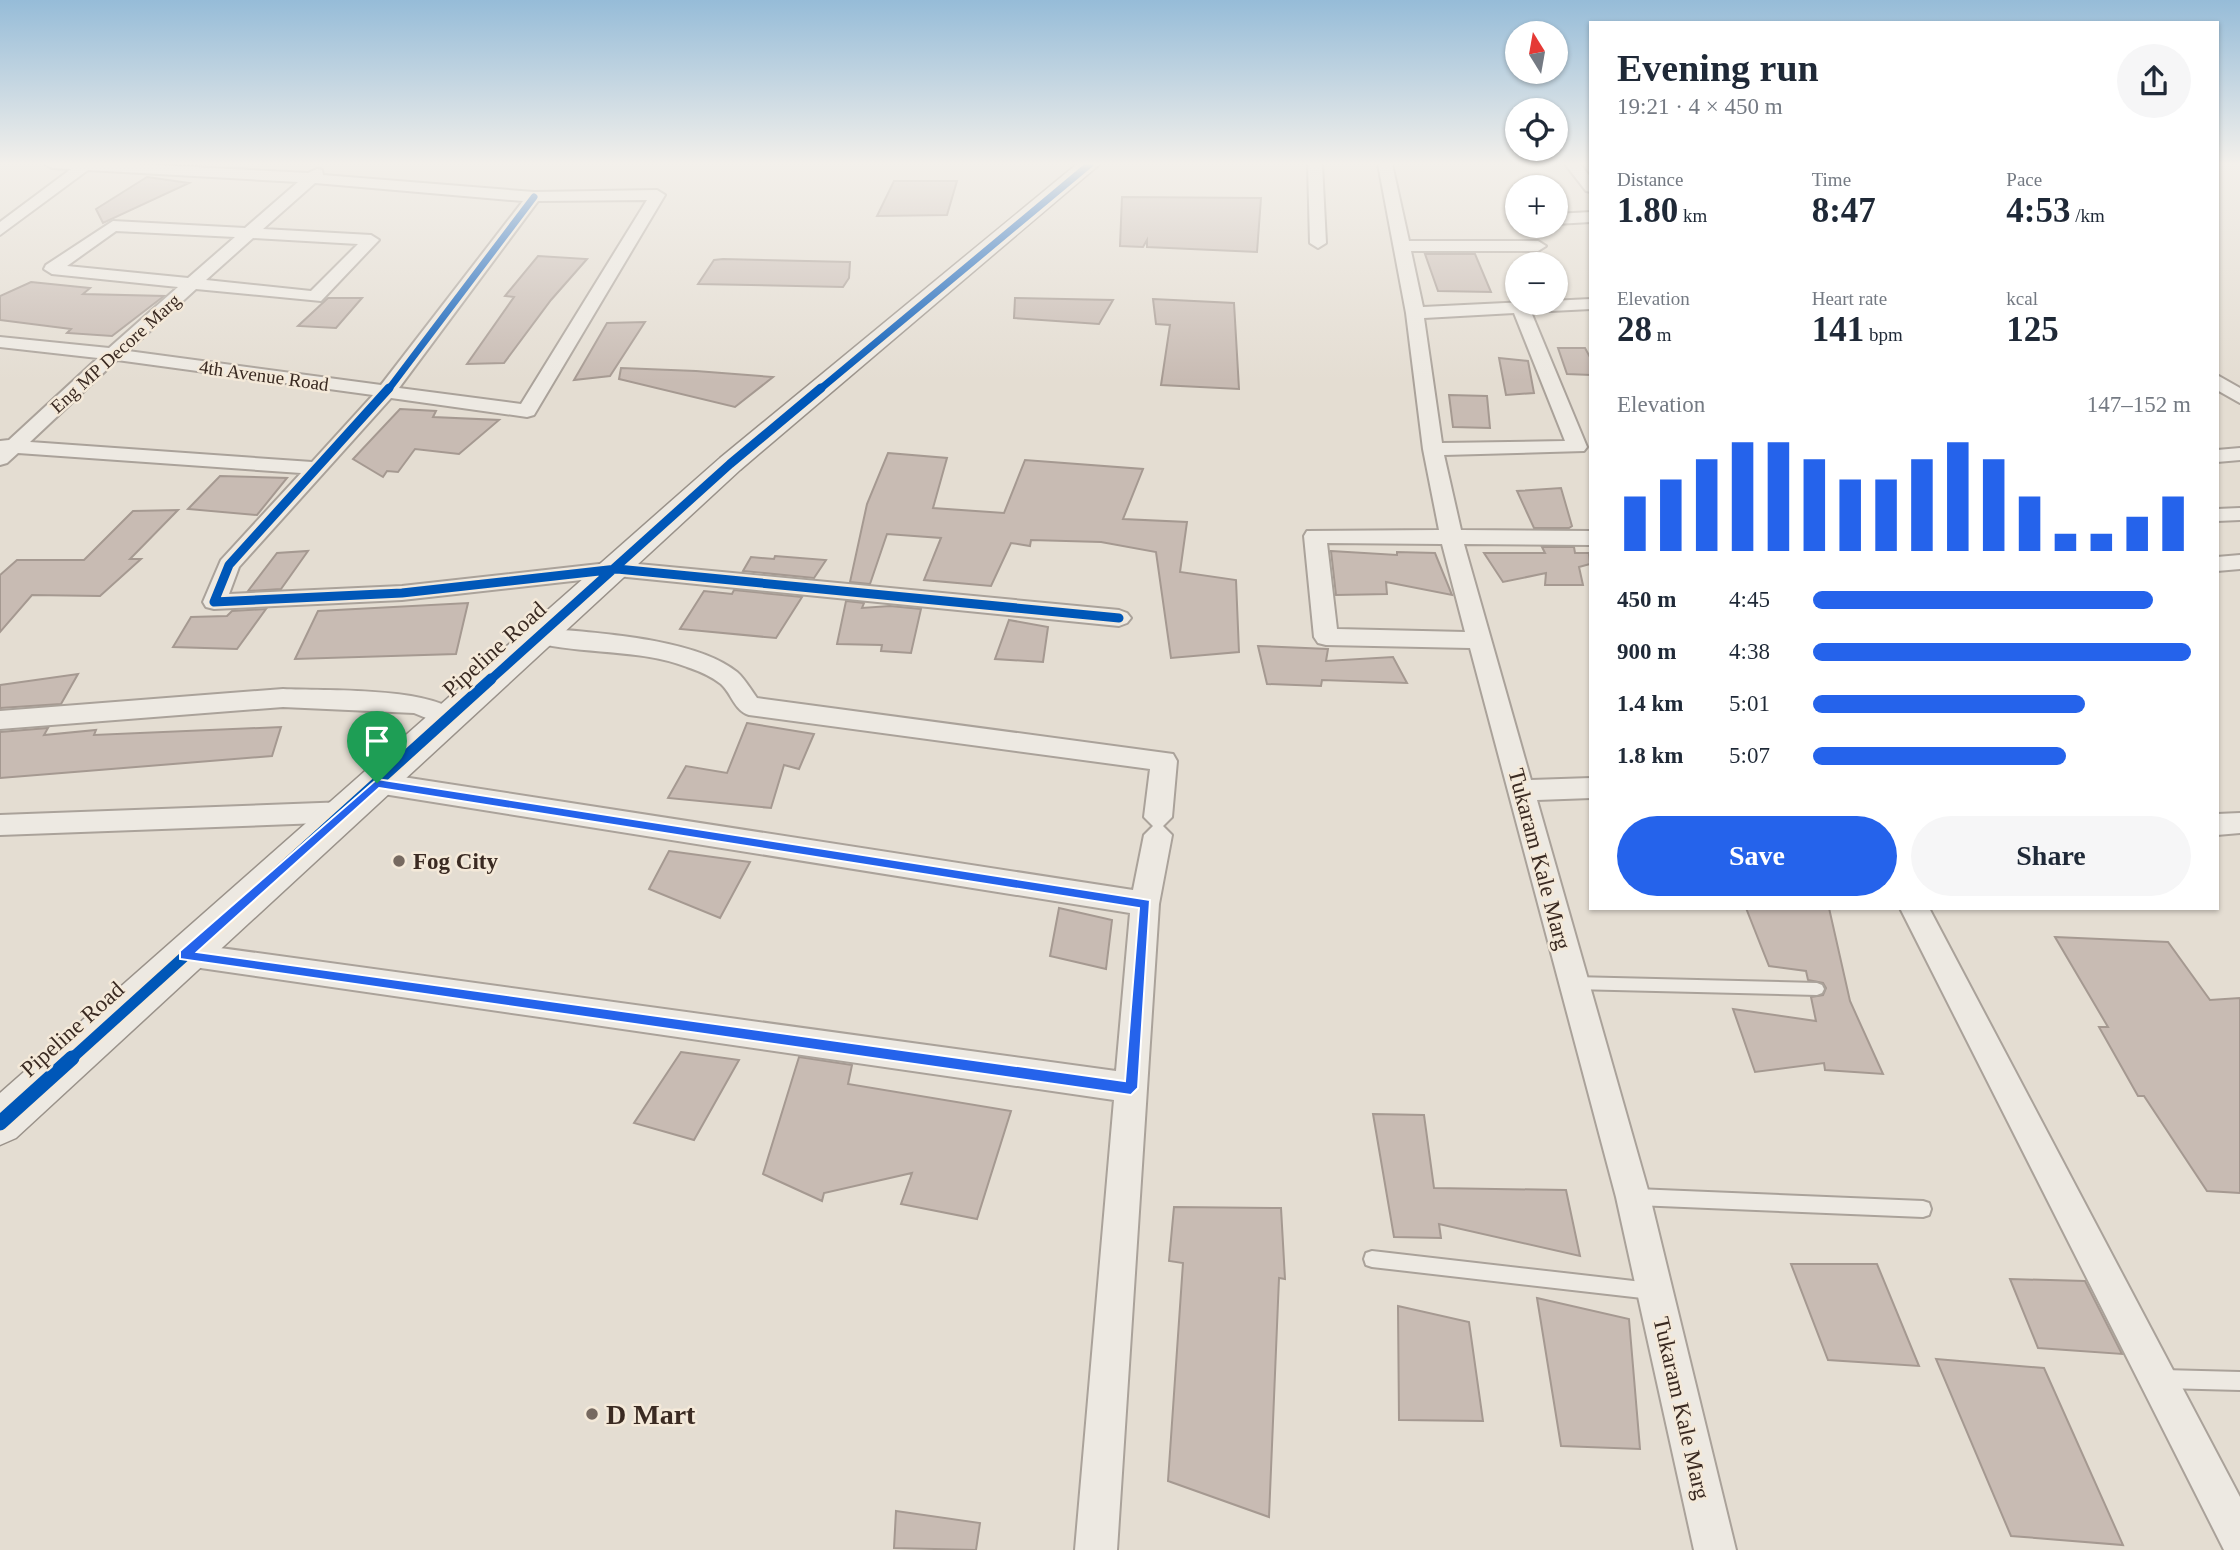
<!DOCTYPE html>
<html lang="en">
<head>
<meta charset="utf-8">
<style>
  body { margin:0; font-family:"Times New Roman",serif; background:#f6f6f7; color:#1f2937; height:100vh; display:flex; flex-direction:column; font-size:26px; white-space:nowrap }
  * { box-sizing:border-box; margin:0 }
  p { font-size:23px; color:#747a83 }
  .icon { flex:none; width:38px; height:38px; fill:none; stroke:currentColor; stroke-width:2; stroke-linecap:round; stroke-linejoin:round }
  .map { position:relative; flex:1; overflow:hidden }
  .side { position:absolute; left:1589px; top:21px; width:630px; height:889px; display:flex; flex-direction:column; background:#fff; border-radius:0px; box-shadow:0 2px 5px #0004 }
  .side>* { flex:none }
  .needle { width:46px; rotate:349deg }
  .tools { position:absolute; left:1505px; top:21px; display:grid; gap:14px }
  .tools a { display:grid; place-items:center; width:63px; height:63px; border-radius:50%; background:#fff; box-shadow:0 2px 5px #0004; font-size:35px }
  .pin { position:absolute; display:grid; place-items:center; width:60px; height:60px; color:#fff; margin:-72px -30px; border-radius:50% 50% 50% 0; rotate:-45deg; box-shadow:0 0 7px #0007 }
  .pin .icon { rotate:45deg }
  .round { display:grid; place-items:center; flex:none; width:74px; height:74px; border-radius:37px; background:#f6f6f7 }
  .overview { display:flex; align-items:center; justify-content:space-between; height:119px; padding:0 28px }
  h1 { font-size:38px; font-weight:800; line-height:52px }
  .metrics { display:grid; grid-template-columns:repeat(3,1fr); gap:10px; height:119px; padding:7px 28px }
  .metrics div { display:grid; align-content:center }
  .metrics b { font-size:35px; font-weight:800 }
  .metrics small { font-size:19px; font-weight:400 }
  .metrics p { font-size:19px }
  .chart { height:196px; padding:14px 28px }
  .chart p { display:flex; justify-content:space-between }
  .chart svg { width:100%; height:126px; margin-top:7px; stroke:#2563eb; stroke-width:6 }
  .cta { display:flex; gap:14px; margin-top:auto; padding:14px 28px }
  .cta a { flex:1; height:80px; border-radius:42px; background:#2563eb; color:#fff; font-size:28px; font-weight:800; line-height:80px; text-align:center }
  .cta a+a { background:#f6f6f7; color:#1f2937 }
  ul { padding:0 28px; list-style:none; font-size:23px }
  li { display:grid; grid-template-columns:112px 84px 1fr; align-items:center; height:52px }
  li i { height:18px; border-radius:9px; background:#2563eb }
  .map>svg:first-child { display:block }
</style>
</head>
<body>
<div class="map">
<svg width="2240" height="1550" viewBox="0 0 2240 1550">
  <rect width="100%" height="100%" fill="#e4ddd2"/>
  <path fill="#c8bbb3" stroke="#a59991" stroke-width="2" d="M 147,177 L 189,183 L 103,223 L 96,209 Z
    M 894,181 L 957,181 L 947,215 L 877,216 Z
    M 1122,197 L 1261,198 L 1257,252 L 1147,247 L 1147,240 L 1143,247 L 1120,246 Z
    M 1425,254 L 1475,254 L 1491,292 L 1438,291 Z
    M 538,256 L 587,259 L 551,300 L 504,363 L 467,364 L 514,297 L 505,296 Z
    M 723,259 L 850,262 L 849,278 L 843,287 L 698,284 L 714,260 Z
    M 31,282 L 90,288 L 83,294 L 164,296 L 112,336 L 67,333 L 71,329 L 0,320 L 0,296 Z
    M 328,298 L 362,298 L 336,328 L 298,326 Z
    M 1015,298 L 1113,300 L 1099,324 L 1014,318 Z
    M 1153,299 L 1234,303 L 1239,389 L 1161,385 L 1170,325 L 1156,324 Z
    M 645,322 L 610,376 L 574,380 L 607,323 Z
    M 1558,348 L 1585,348 L 1591,359 L 1591,375 L 1567,374 Z
    M 1499,358 L 1528,361 L 1534,393 L 1506,395 Z
    M 621,368 L 696,371 L 773,377 L 735,407 L 619,379 Z
    M 1449,395 L 1487,396 L 1490,428 L 1453,427 Z
    M 400,409 L 436,411 L 433,417 L 499,420 L 459,454 L 415,449 L 398,472 L 387,471 L 383,477 L 353,459 Z
    M 888,453 L 947,458 L 933,508 L 1004,513 L 1025,460 L 1143,469 L 1123,519 L 1187,522 L 1180,572 L 1236,580 L 1239,652 L 1171,658 L 1156,552 L 1101,542 L 1031,540 L 1030,546 L 1011,543 L 991,586 L 924,580 L 941,538 L 887,534 L 870,584 L 850,582 L 867,504 Z
    M 220,476 L 287,478 L 257,515 L 188,509 Z
    M 1561,488 L 1572,526 L 1569,528 L 1534,528 L 1517,491 Z
    M 178,510 L 130,559 L 141,559 L 100,596 L 32,595 L 0,632 L 0,575 L 17,560 L 84,560 L 133,511 Z
    M 1542,547 L 1574,547 L 1575,553 L 1589,553 L 1590,564 L 1579,567 L 1583,585 L 1545,585 L 1546,573 L 1503,582 L 1484,553 L 1545,553 Z
    M 308,551 L 281,589 L 248,591 L 277,553 Z
    M 1331,551 L 1397,555 L 1397,552 L 1435,553 L 1452,595 L 1386,582 L 1387,594 L 1336,595 Z
    M 775,556 L 826,560 L 814,578 L 743,571 L 751,557 L 774,559 Z
    M 734,590 L 802,597 L 776,638 L 680,629 L 704,591 L 732,594 Z
    M 846,601 L 864,603 L 862,608 L 890,606 L 921,609 L 911,653 L 881,651 L 882,645 L 837,644 Z
    M 468,603 L 456,654 L 295,659 L 318,611 Z
    M 266,609 L 237,649 L 173,647 L 191,617 L 227,616 L 232,611 Z
    M 1009,620 L 1048,627 L 1043,662 L 995,659 Z
    M 1258,646 L 1328,649 L 1326,661 L 1393,657 L 1407,683 L 1322,680 L 1321,686 L 1267,684 Z
    M 78,674 L 61,704 L 0,708 L 0,685 Z
    M 747,723 L 814,734 L 799,769 L 784,765 L 771,808 L 668,798 L 686,766 L 727,773 Z
    M 281,727 L 272,756 L 0,778 L 0,732 L 48,728 L 44,735 L 96,730 L 94,735 Z
    M 669,851 L 750,862 L 720,918 L 649,889 Z
    M 1059,908 L 1112,920 L 1106,969 L 1050,956 Z
    M 1746,908 L 1829,908 L 1850,1001 L 1883,1074 L 1825,1070 L 1824,1063 L 1755,1072 L 1733,1009 L 1816,1021 L 1811,997 L 1823,995 L 1826,988 L 1823,983 L 1808,980 L 1806,971 L 1769,966 Z
    M 2055,937 L 2168,942 L 2210,1000 L 2240,998 L 2240,1193 L 2207,1191 L 2144,1096 L 2138,1096 L 2099,1027 L 2108,1027 Z
    M 681,1052 L 739,1060 L 694,1140 L 634,1123 Z
    M 799,1057 L 852,1065 L 848,1084 L 1011,1111 L 977,1219 L 901,1204 L 912,1173 L 824,1193 L 822,1201 L 763,1174 Z
    M 1373,1114 L 1424,1115 L 1434,1188 L 1566,1190 L 1580,1256 L 1439,1224 L 1441,1238 L 1394,1237 Z
    M 1174,1207 L 1281,1208 L 1285,1279 L 1279,1278 L 1269,1517 L 1168,1481 L 1183,1263 L 1169,1261 Z
    M 1791,1264 L 1877,1264 L 1919,1366 L 1828,1360 Z
    M 2010,1279 L 2085,1281 L 2122,1354 L 2038,1348 Z
    M 1537,1298 L 1629,1319 L 1640,1449 L 1561,1446 Z
    M 1398,1306 L 1469,1322 L 1483,1421 L 1399,1420 Z
    M 1936,1359 L 2044,1368 L 2123,1545 L 2011,1536 Z
    M 896,1511 L 980,1523 L 976,1550 L 894,1548 Z"/>
  <g fill="none" stroke-linecap="round" stroke-linejoin="round">
    <g stroke="#aaa29a" stroke-width="4">
      <path id="lane" d="M 1573,977 L 1817,983 L 1822,985 L 1824,989 L 1822,993 L 1817,995 L 1573,989 L 1568,987 L 1566,983 L 1568,979 Z
        M 1636,1189 L 1923,1201 L 1929,1203 L 1931,1209 L 1929,1215 L 1923,1217 L 1636,1205 L 1630,1203 L 1628,1197 L 1630,1191 Z
        M 1372,1251 L 1651,1283 L 1657,1285 L 1659,1291 L 1657,1297 L 1651,1299 L 1372,1267 L 1366,1265 L 1364,1259 L 1366,1253 Z
        M 2163,1370 L 2240,1372 L 2240,1390 L 2163,1388 L 2157,1385 L 2154,1379 L 2157,1373 Z"/>
    </g>
    <g stroke="#aaa29a" stroke-width="4">
      <path id="street" d="M 45,164 L 138,164 L 308,173 L 317,169 L 322,170 L 323,175 L 534,192 L 657,190 L 665,195 L 534,415 L 527,417 L 391,398 L 239,567 L 229,594 L 402,586 L 617,562 L 1119,610 L 1127,613 L 1131,618 L 1127,623 L 1119,626 L 617,576 L 402,600 L 214,609 L 206,607 L 203,602 L 221,560 L 301,473 L 18,453 L 7,463 L 0,465 L 0,441 L 9,440 L 98,358 L 0,347 L 0,337 L 109,348 L 178,287 L 52,274 L 44,269 L 46,265 L 113,221 L 245,228 L 298,182 L 88,170 L 0,235 L 0,222 L 71,169 L 52,168 ZM 315,183 L 523,201 L 381,385 L 128,351 L 196,289 L 321,301 L 379,240 L 371,235 L 263,229 ZM 647,200 L 521,404 L 399,388 L 538,201 ZM 116,231 L 235,237 L 188,278 L 67,266 ZM 253,238 L 358,244 L 311,291 L 206,280 ZM 117,360 L 373,395 L 312,462 L 30,442 Z
        M 1308,164 L 1322,164 L 1326,243 L 1318,248 L 1310,243 Z
        M 1378,164 L 1392,164 L 1409,241 L 1538,241 L 1546,246 L 1538,251 L 1411,251 L 1423,307 L 1591,299 L 1591,309 L 1531,312 L 1587,447 L 1584,451 L 1444,455 L 1461,530 L 1591,531 L 1591,545 L 1464,544 L 1531,780 L 1591,778 L 1591,798 L 1537,800 L 1650,1197 L 1736,1550 L 1694,1550 L 1616,1197 L 1470,648 L 1326,645 L 1318,643 L 1314,637 L 1304,536 L 1307,531 L 1439,530 L 1423,449 L 1406,313 ZM 1514,313 L 1565,441 L 1442,443 L 1424,318 ZM 1327,543 L 1442,544 L 1465,632 L 1337,629 Z
        M 1565,164 L 1580,164 L 1591,178 L 1591,192 L 1586,191 Z
        M 1591,212 L 1591,222 L 1556,224 L 1556,214 Z
        M 2217,375 L 2240,388 L 2240,403 L 2217,390 Z
        M 2240,448 L 2240,460 L 2217,462 L 2217,450 Z
        M 2240,508 L 2240,520 L 2217,521 L 2217,509 Z
        M 2240,555 L 2240,569 L 2217,571 L 2217,557 Z
        M 541,628 C 595,633 695,638 737,672 C 745,679 751,690 757,698 L 1173,754 L 1177,761 L 1172,817 L 1163,826 L 1172,835 L 1159,904 L 1117,1550 L 1075,1550 L 1114,1100 L 173,964 L 169,955 L 173,946 L 184,943 L 1116,1071 L 1130,913 L 377,793 L 368,790 L 364,783 L 368,776 L 377,773 L 1133,890 L 1144,835 L 1153,826 L 1144,817 L 1150,769 L 749,715 C 734,710 732,694 721,684 C 711,676 699,671 687,667 C 638,648 583,655 533,642 L 529,636 L 533,630 Z
        M 283,689 C 320,691 442,686 461,718 L 457,724 L 448,727 L 414,713 L 283,707 L 0,729 L 0,711 Z
        M 346,802 L 356,805 L 359,812 L 356,819 L 346,822 L 0,835 L 0,815 Z
        M 2240,813 L 2240,833 L 2217,835 L 2217,814 Z
        M 1900,908 L 1929,908 L 2240,1497 L 2240,1550 L 2224,1550 Z"/>
    </g>
    <g stroke="#9a928a" stroke-width="3">
      <path id="secondary" d="M 1077,164 L 1100,164 L 740,470 L 16,1138 L 0,1145 L 0,1093 L 720,458 Z"/>
    </g>
    <use href="#lane" fill="#ede9e2" fill-rule="evenodd"/>
    <use href="#street" fill="#ede9e2" fill-rule="evenodd"/>
    <use href="#secondary" fill="#ede9e2" fill-rule="evenodd"/>
    <g stroke="#f4e9d9" stroke-width="10">
      <path id="cycleway-far3" d="M 388,390 L 534,197
        M 819,390 L 1090,164"/>
    </g>
    <g stroke="#f4e9d9" stroke-width="12">
      <path id="cycleway-far2" d="M 389,388 L 229,565 L 214,602 L 402,593 L 617,569 L 1119,618
        M 489,681 L 730,464 L 821,388"/>
    </g>
    <g stroke="#f4e9d9" stroke-width="16">
      <path id="cycleway-far1" d="M 70,1060 L 491,679"/>
    </g>
    <g stroke="#f4e9d9" stroke-width="19">
      <path id="cycleway" d="M 0,1123 L 72,1058"/>
    </g>
    <use href="#cycleway-far3" stroke="#0057b8" stroke-width="7"/>
    <use href="#cycleway-far2" stroke="#0057b8" stroke-width="9"/>
    <use href="#cycleway-far1" stroke="#0057b8" stroke-width="11"/>
    <use href="#cycleway" stroke="#0057b8" stroke-width="15"/>
  </g>
  <linearGradient id="sky" x2="0" y2="1"><stop stop-color="#96bcd8"/><stop offset="0.43" stop-color="#f3f0eb"/><stop offset="1" stop-color="#f3f0eb" stop-opacity="0"/></linearGradient>
  <rect width="2240" height="381" fill="url(#sky)"/>
  <path fill="#2563eb" stroke="#fff" stroke-width="2" fill-rule="evenodd" d="M 377,779 L 1150,900 L 1138,1088 L 1131,1095 L 180,959 L 180,951 ZM 379,788 L 1139,908 L 1125,1081 L 197,952 Z"/>
  <g fill="#766960" stroke="#f4e9d9" stroke-width="2.5">
    <circle cx="399" cy="861" r="7"/>
    <circle cx="592" cy="1414" r="7"/>
  </g>
  <g text-anchor="middle" stroke-width="5" stroke-linejoin="round" paint-order="stroke">
    <g font-size="19" fill="#3a2a22" stroke="#f4e9d9">
      <text transform="translate(115 353) rotate(-42)" y="7">Eng MP Decore Marg</text>
      <text transform="translate(264 375) rotate(8)" y="7">4th Avenue Road</text>
    </g>
    <g font-size="23" fill="#3a2a22" stroke="#f4e9d9">
      <text transform="translate(494 649) rotate(-42)" y="8">Pipeline Road</text>
      <text transform="translate(1540 859) rotate(75)" y="8">Tukaram Kale Marg</text>
      <text transform="translate(72 1029) rotate(-42)" y="8">Pipeline Road</text>
      <text transform="translate(1682 1408) rotate(77)" y="8">Tukaram Kale Marg</text>
    </g>
    <g font-size="23" font-weight="bold" fill="#3a2a22" stroke="#f4e9d9" text-anchor="start">
      <text x="413" y="869">Fog City</text>
    </g>
    <g font-size="28" font-weight="bold" fill="#3a2a22" stroke="#f4e9d9" text-anchor="start">
      <text x="606" y="1424">D Mart</text>
    </g>
  </g>
</svg>
<div class="tools">
<a><svg class="needle" viewBox="-14 -14 28 28"><path d="M0-13l5 13h-10z" fill="#e53935"/><path d="M0 13l5-13h-10z" fill="#747a83"/></svg></a>
<a><svg class="icon" aria-label="locate" viewBox="0 0 24 24"><circle cx="12" cy="12" r="6"/><path d="M12 2v4M12 18v4M2 12h4M18 12h4"/></svg></a>
<a>+</a>
<a>−</a>
</div>
<div class="pin" style="left:377px;top:783px;background:#1e9e55"><svg class="icon" aria-label="arrive" viewBox="0 0 24 24"><path d="M6 21V4h12l-3 4 3 4H6"/></svg></div>
<section class="side">
<div class="overview"><div><h1>Evening run</h1><p>19:21 · 4 × 450 m</p></div><a class="round"><svg class="icon" aria-label="share" viewBox="0 0 24 24"><path d="M12 15V3M7 8l5-5 5 5M5 13v7h14v-7"/></svg></a></div>
<div class="metrics">
<div><p>Distance</p><b>1.80<small> km</small></b></div>
<div><p>Time</p><b>8:47</b></div>
<div><p>Pace</p><b>4:53<small> /km</small></b></div>
</div>
<div class="metrics">
<div><p>Elevation</p><b>28<small> m</small></b></div>
<div><p>Heart rate</p><b>141<small> bpm</small></b></div>
<div><p>kcal</p><b>125</b></div>
</div>
<div class="chart"><p><span>Elevation</span>147–152 m</p>
<svg viewBox="0 0 160 44" preserveAspectRatio="none"><path d="M5 44V25M15 44V19M25 44V12M35 44V6M45 44V6M55 44V12M65 44V19M75 44V19M85 44V12M95 44V6M105 44V12M115 44V25M125 44V38M135 44V38M145 44V32M155 44V25"/></svg>
</div>
<ul>
<li><b>450 m</b>4:45<i style="width:90%"></i></li>
<li><b>900 m</b>4:38<i style="width:100%"></i></li>
<li><b>1.4 km</b>5:01<i style="width:72%"></i></li>
<li><b>1.8 km</b>5:07<i style="width:67%"></i></li>
</ul>
<div class="cta"><a>Save</a><a>Share</a></div>
</section>
</div>
</body>
</html>
